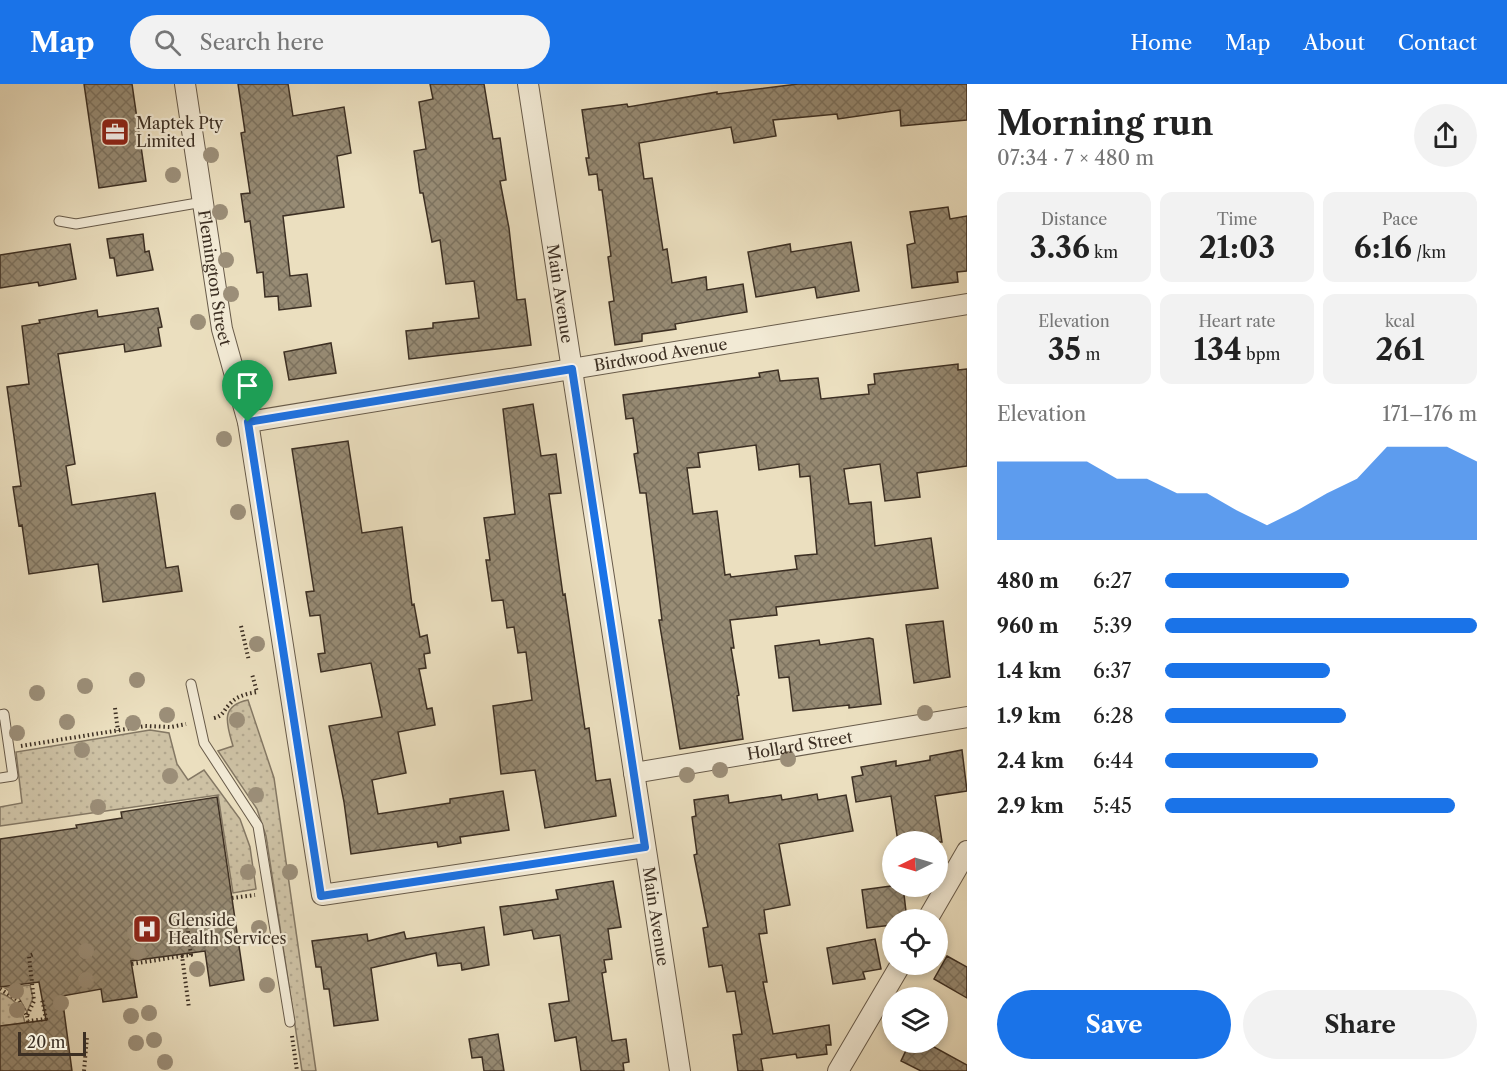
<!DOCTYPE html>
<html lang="en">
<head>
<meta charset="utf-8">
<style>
  body { margin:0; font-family:"Libre Caslon Text",serif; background:#f2f2f2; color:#222; height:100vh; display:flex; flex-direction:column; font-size:22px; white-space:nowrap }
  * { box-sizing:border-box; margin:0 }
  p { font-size:20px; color:#767676 }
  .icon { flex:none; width:33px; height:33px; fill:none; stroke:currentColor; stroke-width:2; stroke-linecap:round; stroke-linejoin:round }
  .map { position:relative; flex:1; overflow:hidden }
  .panel { display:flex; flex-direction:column; background:#fff; width:540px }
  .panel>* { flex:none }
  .needle { width:39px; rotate:265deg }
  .buttons { position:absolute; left:882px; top:747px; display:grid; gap:12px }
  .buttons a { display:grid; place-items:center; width:66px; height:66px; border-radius:50%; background:#fff; box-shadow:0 3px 9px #0003; font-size:30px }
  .scale { position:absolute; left:18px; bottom:15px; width:68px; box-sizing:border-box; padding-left:6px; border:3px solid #3c2f23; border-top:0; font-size:16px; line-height:21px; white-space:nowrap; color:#3c2f23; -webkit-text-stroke:4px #f2ead5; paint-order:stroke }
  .pin { position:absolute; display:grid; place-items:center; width:51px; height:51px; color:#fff; margin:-62px -26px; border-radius:50% 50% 50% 0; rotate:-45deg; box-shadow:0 0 6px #0007 }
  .pin .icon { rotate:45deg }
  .round { display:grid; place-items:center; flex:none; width:63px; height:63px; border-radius:32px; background:#f2f2f2 }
  .head { display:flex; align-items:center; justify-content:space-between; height:102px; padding:0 30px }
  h1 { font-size:33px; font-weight:700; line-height:45px }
  .metrics { display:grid; grid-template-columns:repeat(3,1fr); gap:9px; height:102px; padding:6px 30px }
  .metrics div { display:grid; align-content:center; border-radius:12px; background:#f2f2f2; text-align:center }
  .metrics b { font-size:30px; font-weight:700 }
  .metrics small { font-size:16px; font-weight:400 }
  .metrics p { font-size:16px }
  .chart { height:168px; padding:12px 30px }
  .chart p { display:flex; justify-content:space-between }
  .chart svg { width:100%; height:108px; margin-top:6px; fill:#1a73e8; opacity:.7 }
  .cta { display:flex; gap:12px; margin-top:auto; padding:12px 30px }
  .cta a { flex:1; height:69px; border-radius:36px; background:#1a73e8; color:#fff; font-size:24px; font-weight:700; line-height:69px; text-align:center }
  .cta a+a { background:#f2f2f2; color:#222 }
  ul { padding:0 30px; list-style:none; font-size:20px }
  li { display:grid; grid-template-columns:96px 72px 1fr; align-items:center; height:45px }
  li i { height:15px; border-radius:8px; background:#1a73e8 }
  header { display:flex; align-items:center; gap:36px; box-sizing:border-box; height:84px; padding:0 30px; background:#1a73e8; color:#fff }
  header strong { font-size:28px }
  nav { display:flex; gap:33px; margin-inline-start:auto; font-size:21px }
  .search { width:420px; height:54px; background:#f2f2f2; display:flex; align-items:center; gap:15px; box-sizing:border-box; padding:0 21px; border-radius:33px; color:#767676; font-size:22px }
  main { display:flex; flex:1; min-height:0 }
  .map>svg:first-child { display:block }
</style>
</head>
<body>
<header>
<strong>Map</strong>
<div class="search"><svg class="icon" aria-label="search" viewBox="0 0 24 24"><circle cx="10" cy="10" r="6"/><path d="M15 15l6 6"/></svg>Search here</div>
<nav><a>Home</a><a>Map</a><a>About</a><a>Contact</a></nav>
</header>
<main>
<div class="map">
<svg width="967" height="987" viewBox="0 0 967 987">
  <defs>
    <pattern id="grass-dots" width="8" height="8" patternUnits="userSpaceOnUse" patternTransform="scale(1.5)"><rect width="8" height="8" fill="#cdc1a4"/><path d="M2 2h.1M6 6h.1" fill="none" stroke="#b1a68d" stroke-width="1.8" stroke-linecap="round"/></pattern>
    <pattern id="building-cross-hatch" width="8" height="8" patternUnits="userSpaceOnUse" patternTransform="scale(1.5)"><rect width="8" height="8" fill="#978b74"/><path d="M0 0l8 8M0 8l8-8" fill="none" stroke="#7c725f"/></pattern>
  </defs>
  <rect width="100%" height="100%" fill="#ebdfbf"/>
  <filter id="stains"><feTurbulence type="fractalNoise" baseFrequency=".00333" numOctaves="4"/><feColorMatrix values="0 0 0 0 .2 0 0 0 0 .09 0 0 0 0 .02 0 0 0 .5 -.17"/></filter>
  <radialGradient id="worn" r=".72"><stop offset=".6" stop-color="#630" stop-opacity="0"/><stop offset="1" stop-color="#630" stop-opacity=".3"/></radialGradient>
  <path fill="url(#grass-dots)" stroke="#847864" stroke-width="1.5" d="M 248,616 L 274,694 L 316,987 L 302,987 L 266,752 L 257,725 L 218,667 L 233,662 C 227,641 219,622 248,616 Z
    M 150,646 L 169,649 L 177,680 L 188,696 L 204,686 L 240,735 L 250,763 L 256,805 L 233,809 L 218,711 L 0,742 L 0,723 L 22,719 L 16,668 Z
    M 30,901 L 33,914 L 27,928 L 19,914 L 5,904 Z
    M 0,909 C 15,914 22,924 25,939 L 0,942 Z"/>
  <path fill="url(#building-cross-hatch)" stroke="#3c2f23" stroke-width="1.5" fill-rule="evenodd" d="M 84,0 L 132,0 L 146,97 L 99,104 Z
    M 238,0 L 288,0 L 293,32 L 344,23 L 351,69 L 337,72 L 344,123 L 283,132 L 290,192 L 307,190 L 311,222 L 279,226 L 278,212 L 265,213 L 263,188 L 257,189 L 250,137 L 245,138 L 241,110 L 250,109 L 241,49 L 245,48 Z
    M 430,0 L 484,0 L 493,55 L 500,54 L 506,96 L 500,97 L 509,144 L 517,216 L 525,215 L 531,261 L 409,275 L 406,247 L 433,244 L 433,239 L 479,234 L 474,197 L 446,200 L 440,156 L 432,158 L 423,109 L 420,109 L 414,67 L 426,65 L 419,18 L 433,15 Z
    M 798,0 L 967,0 L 967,36 L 901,42 L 900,26 L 838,35 L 837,30 L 773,36 L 776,52 L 734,59 L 731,43 L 639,59 L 644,95 L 652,94 L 663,166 L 667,165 L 672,199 L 706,193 L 707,206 L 743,200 L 747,228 L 675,240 L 676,245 L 642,250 L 642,257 L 615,261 L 609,218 L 614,217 L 608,173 L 611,172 L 602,106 L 599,106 L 597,90 L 589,91 L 586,74 L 589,74 L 582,26 L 627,20 L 628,23 L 717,8 L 717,10 Z
    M 948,123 L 950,135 L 967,132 L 967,187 L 957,188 L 958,198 L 912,204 L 907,161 L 915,159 L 910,128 Z
    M 143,150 L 145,168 L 149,167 L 153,186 L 117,192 L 114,174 L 110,174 L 107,155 Z
    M 851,158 L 859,207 L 817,214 L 815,203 L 756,213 L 748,168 L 790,160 L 791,168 Z
    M 70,160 L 76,195 L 39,202 L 38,198 L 0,204 L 0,171 Z
    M 158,224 L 162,243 L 158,244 L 161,262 L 125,268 L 124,260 L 58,270 L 75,380 L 66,382 L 72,421 L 155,409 L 166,484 L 178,482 L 182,507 L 103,518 L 98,480 L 29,490 L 22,441 L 19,442 L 13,403 L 21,402 L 7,303 L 29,300 L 22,242 L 40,239 L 39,236 L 97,226 L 98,233 Z
    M 331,259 L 336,289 L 289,296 L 284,268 Z
    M 958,280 L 958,286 L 967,285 L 967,382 L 917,389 L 920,413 L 885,417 L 880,380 L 844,385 L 849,420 L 871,418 L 875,462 L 931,454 L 938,504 L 776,523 L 777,531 L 730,536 L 734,564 L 731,564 L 739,611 L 737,612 L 743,655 L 680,665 L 659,536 L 662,536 L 646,409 L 640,409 L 634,370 L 638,369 L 633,334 L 626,335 L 623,311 L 760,293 L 759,289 L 778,286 L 780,297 L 818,294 L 821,315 L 869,310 L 868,301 L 875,300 L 874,290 ZM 756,361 L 759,386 L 799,380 L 800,393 L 810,392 L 817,470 L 795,472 L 797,485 L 731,493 L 730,490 L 725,491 L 717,427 L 693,430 L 687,384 L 700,383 L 698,369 Z
    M 533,320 L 541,372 L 556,370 L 561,409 L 549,410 L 563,511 L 565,510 L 585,645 L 589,644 L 596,697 L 610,695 L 616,732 L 545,744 L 535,686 L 501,690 L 493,622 L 532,616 L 526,568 L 518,569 L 514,543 L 507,544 L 503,516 L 492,517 L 486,476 L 490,476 L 484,434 L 515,430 L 503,325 Z
    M 348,357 L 362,449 L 402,443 L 412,521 L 414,520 L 420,553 L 427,551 L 430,569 L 424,570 L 426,584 L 419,585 L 427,625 L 432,624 L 435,641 L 398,648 L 406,689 L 372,696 L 378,730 L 450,719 L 450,715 L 503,707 L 509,746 L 460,753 L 461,759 L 438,763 L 437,758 L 351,770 L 344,718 L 329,642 L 382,633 L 371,579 L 321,588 L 318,570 L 325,569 L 320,531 L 310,532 L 306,508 L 314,507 L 292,365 Z
    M 943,537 L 950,593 L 914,599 L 906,541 Z
    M 869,554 L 873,555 L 881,620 L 849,624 L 849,621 L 793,627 L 789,593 L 779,594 L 775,562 L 819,556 L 820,561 Z
    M 962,666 L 967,707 L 935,712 L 942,758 L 898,758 L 891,712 L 856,718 L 852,693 L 863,691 L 861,683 L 896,677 L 896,682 L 930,676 L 930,672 Z
    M 817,710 L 818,716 L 846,711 L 853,747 L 779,760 L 790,821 L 764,826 L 767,849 L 759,850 L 767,898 L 763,898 L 773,950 L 829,941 L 831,961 L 826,961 L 827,970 L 797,974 L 796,970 L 761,975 L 763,987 L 738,987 L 733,951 L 742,950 L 735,907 L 727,908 L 722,881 L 709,883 L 703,844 L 708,843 L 694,771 L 697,770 L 692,733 L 696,732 L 694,716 L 728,711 L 729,719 L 781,711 L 782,716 Z
    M 217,713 L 244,896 L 210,902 L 205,867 L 131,877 L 137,913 L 103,918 L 101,905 L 62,912 L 72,987 L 0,987 L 0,942 L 46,936 L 39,898 L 0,903 L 0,755 L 77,744 L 76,741 L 122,734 L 121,728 Z
    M 613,797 L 621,843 L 608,845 L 612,875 L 604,876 L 606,888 L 602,889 L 612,957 L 626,955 L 629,978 L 623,979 L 624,987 L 581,987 L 576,953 L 555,957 L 549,920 L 569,917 L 560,851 L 534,855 L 532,846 L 504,851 L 500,823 L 558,815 L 556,806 Z
    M 891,802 L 903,802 L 907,836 L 892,836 L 892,841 L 867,844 L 862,806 Z
    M 484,843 L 489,881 L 462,886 L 461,879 L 438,882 L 436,869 L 371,884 L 378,936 L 334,942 L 329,905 L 324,905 L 321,883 L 316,883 L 312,857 L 367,850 L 368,857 L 404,848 L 406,855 Z
    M 875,855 L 881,885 L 863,888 L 865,895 L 833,900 L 827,864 Z
    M 947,872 L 967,883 L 967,914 L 934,895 Z
    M 498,950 L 504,987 L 484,987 L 482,973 L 472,974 L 469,955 Z
    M 910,958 L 925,958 L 967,981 L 967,987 L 921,987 L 901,977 Z"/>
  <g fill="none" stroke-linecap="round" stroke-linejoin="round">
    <g stroke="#685b4a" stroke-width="11">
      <path id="lane" d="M 59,137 L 76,140 L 203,118
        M 191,600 L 204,659 L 258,742 L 290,938
        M 0,631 L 4,630 L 13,692 L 0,694"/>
    </g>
    <g stroke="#685b4a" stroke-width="22">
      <g id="street">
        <path id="s1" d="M 185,0 L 222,245 L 248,338 L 322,811 L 645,763"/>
        <path id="s2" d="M 528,0 L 680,987"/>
        <path id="s3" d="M 248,338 L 967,220"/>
        <path id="s4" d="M 634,689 L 967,633"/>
        <path d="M 927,836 L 967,767"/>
        <path d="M 838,987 L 901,880"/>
      </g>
    </g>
    <path stroke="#3c2f23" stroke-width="4" stroke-dasharray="1.5 3" stroke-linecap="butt" d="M 241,542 L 249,577
      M 115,624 L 118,647
      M 214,634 C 223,632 223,627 229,621 C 236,612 246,610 257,608 L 252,590
      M 21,662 L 145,642 L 171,643 L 186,640
      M 232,814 L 255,811
      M 182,872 L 191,871 L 186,833
      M 132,880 L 182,872 L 189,924
      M 0,905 L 19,917 L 27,932 L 34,917 L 29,872 L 34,870
      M 27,932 L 28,937 L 46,935 L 42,915
      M 292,952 L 297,987
      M 84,987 L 87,953"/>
    <use href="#lane" stroke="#f2ead5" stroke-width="9"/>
    <use href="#street" stroke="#f2ead5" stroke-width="20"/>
  </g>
  <g fill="#9b8e78">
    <circle cx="211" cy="71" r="8"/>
    <circle cx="173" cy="91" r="8"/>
    <circle cx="220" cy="128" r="8"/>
    <circle cx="226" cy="176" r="8"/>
    <circle cx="231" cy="210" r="8"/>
    <circle cx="198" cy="238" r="8"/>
    <circle cx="224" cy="355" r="8"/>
    <circle cx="238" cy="428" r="8"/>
    <circle cx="257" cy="560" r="8"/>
    <circle cx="137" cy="596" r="8"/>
    <circle cx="85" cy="602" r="8"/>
    <circle cx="37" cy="609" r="8"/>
    <circle cx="925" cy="629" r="8"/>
    <circle cx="167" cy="631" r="8"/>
    <circle cx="237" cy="636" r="8"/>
    <circle cx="67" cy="638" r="8"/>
    <circle cx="133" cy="639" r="8"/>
    <circle cx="17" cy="649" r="8"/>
    <circle cx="82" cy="666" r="8"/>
    <circle cx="788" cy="675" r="8"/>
    <circle cx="720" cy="686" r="8"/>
    <circle cx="687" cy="691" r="8"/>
    <circle cx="170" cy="692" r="8"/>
    <circle cx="256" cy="711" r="8"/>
    <circle cx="98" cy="723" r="8"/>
    <circle cx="248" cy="788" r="8"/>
    <circle cx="290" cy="788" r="8"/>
    <circle cx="259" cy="844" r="8"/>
    <circle cx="135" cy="849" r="8"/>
    <circle cx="86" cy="867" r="8"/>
    <circle cx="138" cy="868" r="8"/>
    <circle cx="197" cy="885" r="8"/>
    <circle cx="86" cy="896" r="8"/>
    <circle cx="267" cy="901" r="8"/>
    <circle cx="16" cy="907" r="8"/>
    <circle cx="61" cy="919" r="8"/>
    <circle cx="17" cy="926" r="8"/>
    <circle cx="149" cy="929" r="8"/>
    <circle cx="131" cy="932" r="8"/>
    <circle cx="154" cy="956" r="8"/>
    <circle cx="136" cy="959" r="8"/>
    <circle cx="165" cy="978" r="8"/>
  </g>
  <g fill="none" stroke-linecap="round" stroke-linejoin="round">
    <g stroke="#fff" stroke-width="12">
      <path id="route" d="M 572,285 L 645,763 L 321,812 L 248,338 Z"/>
    </g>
    <use href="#route" stroke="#1a73e8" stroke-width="8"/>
  </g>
  <defs>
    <g id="office-square" transform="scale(1.5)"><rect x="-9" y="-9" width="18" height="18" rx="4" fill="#8f2418" stroke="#f2ead5"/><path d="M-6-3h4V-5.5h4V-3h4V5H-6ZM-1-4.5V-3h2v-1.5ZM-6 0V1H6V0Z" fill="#fff"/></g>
    <g id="hospital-square" transform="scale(1.5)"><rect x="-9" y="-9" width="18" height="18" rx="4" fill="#8f2418" stroke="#f2ead5"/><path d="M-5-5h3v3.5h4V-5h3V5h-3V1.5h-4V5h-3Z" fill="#fff"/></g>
  </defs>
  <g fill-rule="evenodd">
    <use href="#office-square" x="115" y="48"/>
    <use href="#hospital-square" x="147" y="845"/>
  </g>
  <g text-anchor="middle" stroke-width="4.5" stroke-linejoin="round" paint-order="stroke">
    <g font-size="16" fill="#3c2f23" stroke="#f2ead5" text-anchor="start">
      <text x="136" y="45">Maptek Pty<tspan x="136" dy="18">Limited</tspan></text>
      <text x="168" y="842">Glenside<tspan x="168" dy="18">Health Services</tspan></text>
    </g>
    <g font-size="16" fill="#3c2f23" stroke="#f2ead5">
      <text dy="6" stroke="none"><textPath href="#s1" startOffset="196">Flemington Street</textPath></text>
      <text dy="6" stroke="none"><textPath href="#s2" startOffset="212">Main Avenue</textPath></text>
      <text dy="6" stroke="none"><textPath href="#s3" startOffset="418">Birdwood Avenue</textPath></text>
      <text dy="6" stroke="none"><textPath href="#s4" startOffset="168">Hollard Street</textPath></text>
      <text dy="6" stroke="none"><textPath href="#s2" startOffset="842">Main Avenue</textPath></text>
    </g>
  </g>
  <rect width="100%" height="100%" filter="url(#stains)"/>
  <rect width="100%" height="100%" fill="url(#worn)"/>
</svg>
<div class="buttons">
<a><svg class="needle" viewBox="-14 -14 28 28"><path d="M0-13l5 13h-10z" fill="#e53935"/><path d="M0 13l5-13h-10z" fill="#767676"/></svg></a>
<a><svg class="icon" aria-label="locate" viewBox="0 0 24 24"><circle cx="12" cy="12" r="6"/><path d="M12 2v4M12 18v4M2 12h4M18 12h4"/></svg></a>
<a><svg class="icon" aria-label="layers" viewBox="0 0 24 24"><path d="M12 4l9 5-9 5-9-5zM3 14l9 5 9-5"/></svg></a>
</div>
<div class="scale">20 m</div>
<div class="pin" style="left:248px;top:338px;background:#1e9e55"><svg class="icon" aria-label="arrive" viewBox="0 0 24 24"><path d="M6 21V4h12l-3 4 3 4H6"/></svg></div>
</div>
<section class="panel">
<div class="head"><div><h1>Morning run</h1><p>07:34 · 7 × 480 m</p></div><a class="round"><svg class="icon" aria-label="share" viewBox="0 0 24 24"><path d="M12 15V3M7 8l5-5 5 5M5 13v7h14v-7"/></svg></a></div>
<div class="metrics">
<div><p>Distance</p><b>3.36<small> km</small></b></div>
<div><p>Time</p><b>21:03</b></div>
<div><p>Pace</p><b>6:16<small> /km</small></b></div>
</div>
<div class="metrics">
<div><p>Elevation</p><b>35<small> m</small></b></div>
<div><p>Heart rate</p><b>134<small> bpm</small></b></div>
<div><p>kcal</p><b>261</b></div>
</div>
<div class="chart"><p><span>Elevation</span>171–176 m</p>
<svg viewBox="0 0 160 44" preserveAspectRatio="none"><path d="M0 44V12L10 12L20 12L30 12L40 19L50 19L60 25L70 25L80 32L90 38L100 32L110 25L120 19L130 6L140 6L150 6L160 12V44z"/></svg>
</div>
<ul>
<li><b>480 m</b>6:27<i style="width:59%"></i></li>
<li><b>960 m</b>5:39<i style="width:100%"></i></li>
<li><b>1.4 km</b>6:37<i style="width:53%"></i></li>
<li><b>1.9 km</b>6:28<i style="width:58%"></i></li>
<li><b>2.4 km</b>6:44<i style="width:49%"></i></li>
<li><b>2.9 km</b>5:45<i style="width:93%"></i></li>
</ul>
<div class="cta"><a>Save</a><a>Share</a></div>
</section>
</main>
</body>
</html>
